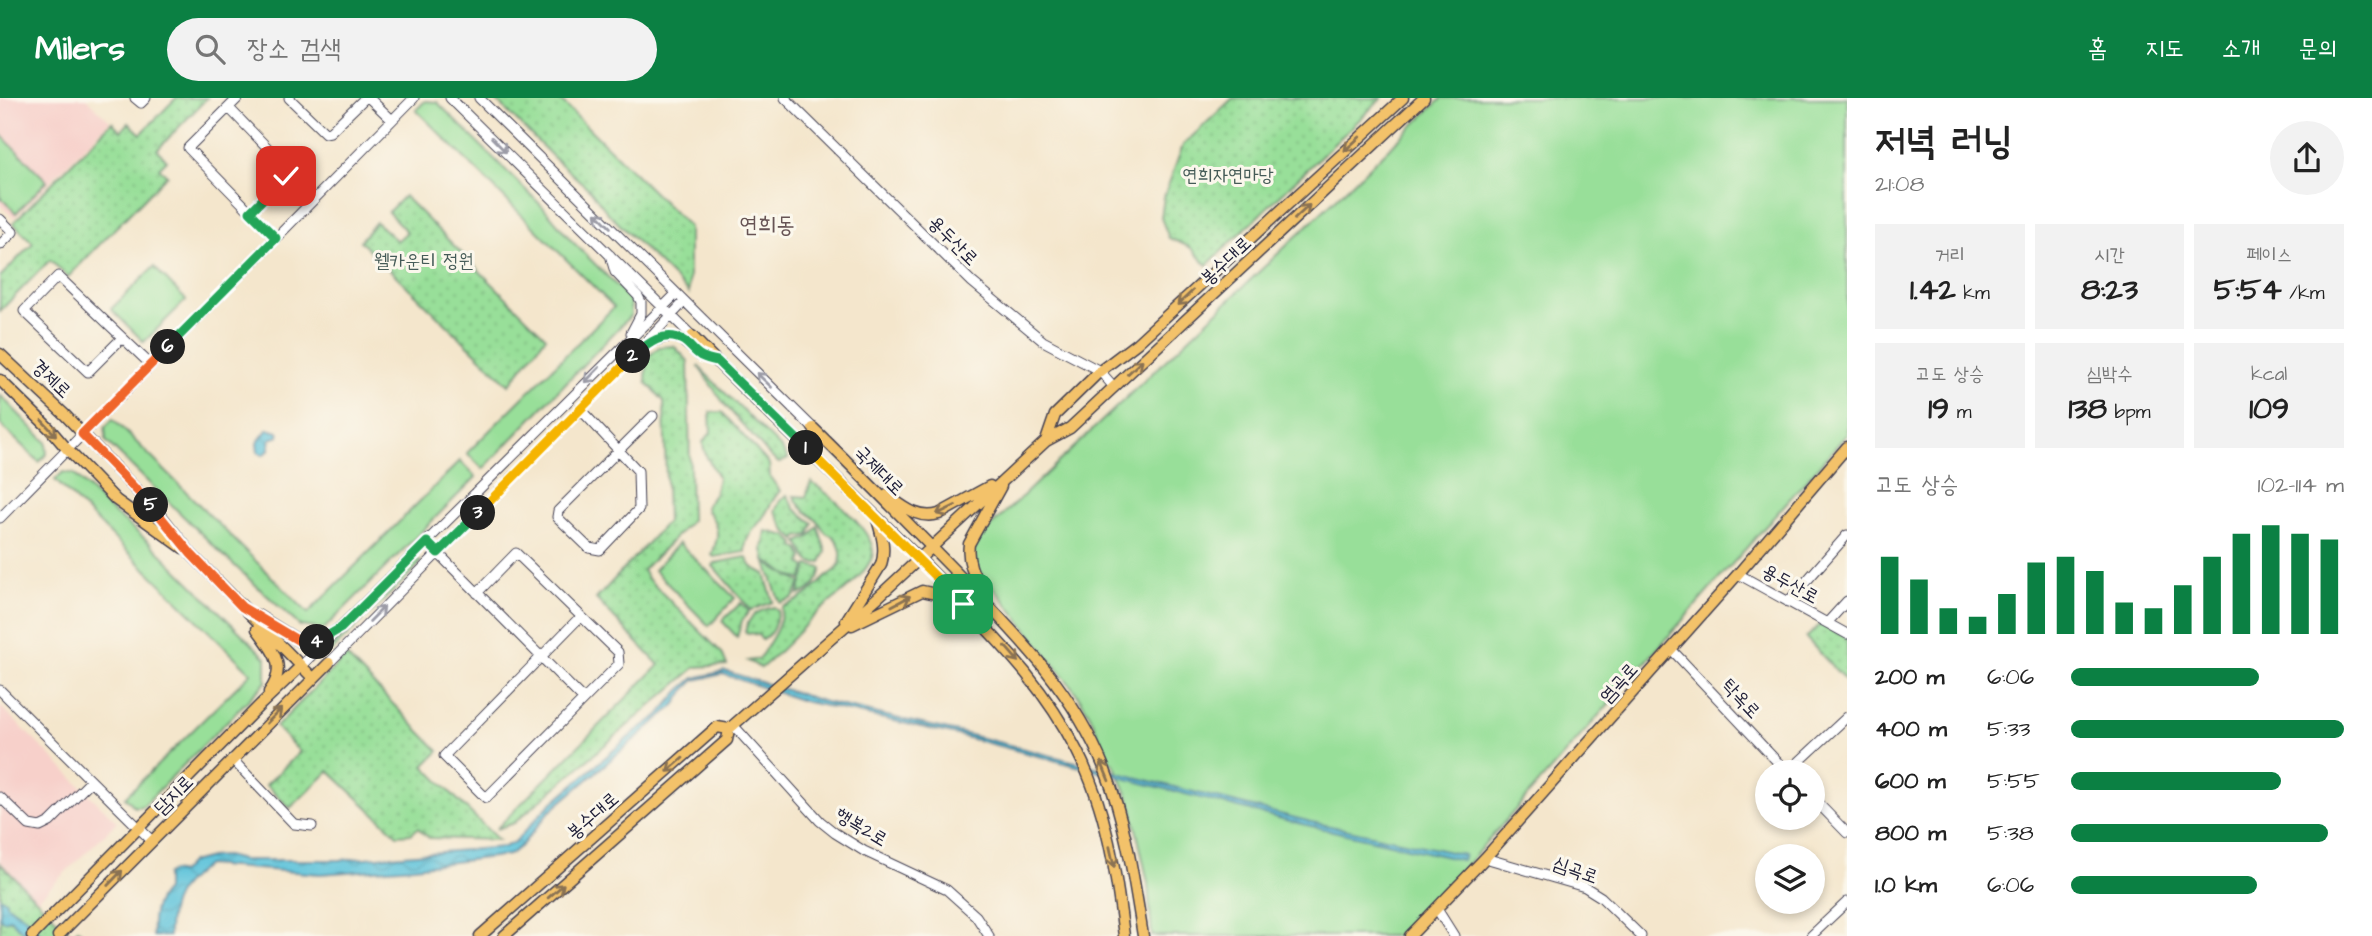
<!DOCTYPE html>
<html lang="ko">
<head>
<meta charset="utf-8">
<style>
  body { margin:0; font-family:"Architects Daughter","Poor Story",sans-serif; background:#f2f2f2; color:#222; height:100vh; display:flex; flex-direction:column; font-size:26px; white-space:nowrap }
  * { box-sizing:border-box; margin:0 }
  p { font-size:23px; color:#767676 }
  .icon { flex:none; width:38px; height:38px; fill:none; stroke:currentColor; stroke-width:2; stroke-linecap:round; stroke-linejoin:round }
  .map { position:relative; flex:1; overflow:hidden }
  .sheet { display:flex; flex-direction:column; background:#fff; width:525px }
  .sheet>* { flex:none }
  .fabs { position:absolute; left:1755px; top:662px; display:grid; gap:14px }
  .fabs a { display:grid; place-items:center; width:70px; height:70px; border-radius:50%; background:#fff; box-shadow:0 4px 10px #0003; font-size:35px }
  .pin { position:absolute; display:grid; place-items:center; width:60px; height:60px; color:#fff; margin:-30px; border-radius:14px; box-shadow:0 4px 10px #0006 }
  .km { position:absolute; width:35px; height:35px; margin:-18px; border-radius:50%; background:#222; color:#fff; font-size:19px; line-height:35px; text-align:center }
  .round { display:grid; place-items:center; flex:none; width:74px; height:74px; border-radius:37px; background:#f2f2f2 }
  .head { display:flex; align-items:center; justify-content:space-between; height:119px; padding:0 28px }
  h1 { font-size:38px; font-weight:800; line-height:52px }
  .metrics { display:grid; grid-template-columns:repeat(3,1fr); gap:10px; height:119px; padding:7px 28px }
  .metrics div { display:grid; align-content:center; border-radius:0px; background:#f2f2f2; text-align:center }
  .metrics b { font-size:30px; font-weight:800 }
  .metrics small { font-size:19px; font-weight:400 }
  .metrics p { font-size:19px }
  .chart { height:196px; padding:14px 28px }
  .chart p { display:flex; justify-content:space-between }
  .chart svg { width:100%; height:126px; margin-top:7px; stroke:#0b8043; stroke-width:6 }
  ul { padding:0 28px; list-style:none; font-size:23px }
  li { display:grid; grid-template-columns:112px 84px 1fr; align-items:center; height:52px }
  li i { height:18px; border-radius:9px; background:#0b8043 }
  header { display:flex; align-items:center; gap:42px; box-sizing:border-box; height:98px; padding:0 35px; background:#0b8043; color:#fff }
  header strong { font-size:33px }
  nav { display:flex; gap:38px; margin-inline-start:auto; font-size:24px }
  .search { width:490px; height:63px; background:#f2f2f2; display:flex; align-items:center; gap:18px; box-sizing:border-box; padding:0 24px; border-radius:38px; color:#767676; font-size:26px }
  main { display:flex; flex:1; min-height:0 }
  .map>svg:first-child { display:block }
</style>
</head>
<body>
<header>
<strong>Milers</strong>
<div class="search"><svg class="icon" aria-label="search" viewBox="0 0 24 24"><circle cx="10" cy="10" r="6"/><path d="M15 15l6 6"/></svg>장소 검색</div>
<nav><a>홈</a><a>지도</a><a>소개</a><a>문의</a></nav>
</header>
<main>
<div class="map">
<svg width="1847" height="838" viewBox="0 0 1847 838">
  <defs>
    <pattern id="park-dots" width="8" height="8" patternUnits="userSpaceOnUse" patternTransform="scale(1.75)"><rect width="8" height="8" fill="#98df99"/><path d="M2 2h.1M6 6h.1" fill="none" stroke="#83bf85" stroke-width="1.8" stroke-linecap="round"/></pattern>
    <pattern id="water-waves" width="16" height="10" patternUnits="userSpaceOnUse" patternTransform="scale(1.75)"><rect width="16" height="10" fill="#5cc2da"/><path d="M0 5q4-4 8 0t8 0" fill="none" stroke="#50a6bc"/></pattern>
  </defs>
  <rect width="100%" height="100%" fill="#fbf7ec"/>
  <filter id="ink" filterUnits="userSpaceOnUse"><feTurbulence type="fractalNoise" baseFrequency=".0143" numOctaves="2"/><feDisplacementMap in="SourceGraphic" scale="14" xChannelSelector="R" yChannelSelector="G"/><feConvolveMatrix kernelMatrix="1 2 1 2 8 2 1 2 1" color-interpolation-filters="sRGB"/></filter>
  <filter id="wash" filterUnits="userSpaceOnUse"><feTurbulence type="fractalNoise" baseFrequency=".00686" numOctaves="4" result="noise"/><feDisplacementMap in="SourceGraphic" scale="28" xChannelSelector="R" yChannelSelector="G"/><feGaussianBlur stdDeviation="1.57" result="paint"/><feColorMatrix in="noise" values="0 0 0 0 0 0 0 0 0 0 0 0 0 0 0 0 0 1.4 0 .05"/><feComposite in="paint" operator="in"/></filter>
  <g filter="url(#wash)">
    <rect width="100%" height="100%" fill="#f4e6cc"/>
    <path fill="#f7d0ca" d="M 0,0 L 86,0 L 110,23 L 14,120 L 0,107 Z
      M 0,608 L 117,724 L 37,802 L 0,765 Z"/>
    <path fill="#98df99" stroke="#5d806a" stroke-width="2" d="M 1442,0 L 1847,0 L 1847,336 L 1457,778 L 1396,838 L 1152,838 L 1148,785 L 1130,703 L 1114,666 L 1110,664 L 1090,617 L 1075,593 L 1000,497 L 977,472 L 972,459 L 974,447 L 989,430 Z
      M 425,3 L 437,4 L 545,111 L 571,142 L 630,201 L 631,217 L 483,371 L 467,355 L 614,209 L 416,12 Z
      M 0,36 L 47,83 L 16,115 L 0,99 Z
      M 154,169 L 186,202 L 144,244 L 111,211 Z
      M 0,297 L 46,344 L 47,356 L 39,364 L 0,326 Z
      M 113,321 L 308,515 L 460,363 L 476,379 L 324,531 L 300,528 L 221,455 L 106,343 L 105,329 Z
      M 63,374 L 74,376 L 109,411 L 149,444 L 266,560 L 266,584 L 143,708 L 135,709 L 125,699 L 251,575 L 55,382 Z
      M 679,445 L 735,500 L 709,528 L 654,472 Z
      M 417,462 L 421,463 L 419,467 L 331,554 L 328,554 L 328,551 Z"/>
    <path fill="url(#park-dots)" stroke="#5d806a" stroke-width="2" d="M 176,0 L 207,0 L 157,52 L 167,62 L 159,70 L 167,77 L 68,179 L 50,162 L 0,213 L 0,179 L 33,145 L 13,125 L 112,24 L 121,33 L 129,25 L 141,36 Z
      M 494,0 L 558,0 L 689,129 L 689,195 L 607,114 L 590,92 L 553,59 Z
      M 1233,0 L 1382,0 L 1207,167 L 1190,149 L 1169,140 L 1161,120 L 1164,99 L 1183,47 Z
      M 404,98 L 546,239 L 509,287 L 360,143 L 376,124 L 397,143 L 407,134 L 388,114 Z
      M 674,248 L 688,263 L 691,423 L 643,472 L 647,480 L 722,555 L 727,567 L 696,569 L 514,725 L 496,731 L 659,567 L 596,501 L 667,424 L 664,303 L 646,284 L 647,260 L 659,249 Z
      M 698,268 L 782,351 L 788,361 L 779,365 L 771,359 L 725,307 Z
      M 710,314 L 722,314 L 769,366 L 770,379 L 780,393 C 772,401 770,409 764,418 C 755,432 745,436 745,454 L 714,459 L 712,457 C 717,442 721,433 711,418 C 705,408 708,419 706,408 L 715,395 L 718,379 C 712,366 704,360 703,344 L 711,335 Z
      M 811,384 C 828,395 874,433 873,455 C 872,462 867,469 863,474 C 850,491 830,503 815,517 C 797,535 781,554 761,570 L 748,563 L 759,561 C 769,544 781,531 782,509 C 799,503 809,496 822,483 C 826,477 834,476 838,469 C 844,460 841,447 834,439 C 831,437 827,437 825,434 C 822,431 822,428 819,425 C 810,415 800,412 794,398 L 806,399 Z
      M 787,397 L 795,411 L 813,425 L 809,437 L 798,439 L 796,442 L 786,433 L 775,413 L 780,403 Z
      M 818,428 L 826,454 L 821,464 C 806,469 805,454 798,444 L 810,439 Z
      M 766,433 L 787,438 L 795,446 L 793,449 L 799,451 L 803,459 L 801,465 L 806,469 L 802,482 L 786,476 L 765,462 L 763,451 Z
      M 746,459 L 752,469 L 765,476 L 773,504 L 751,512 L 713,468 L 715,465 Z
      M 766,465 L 801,485 L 793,500 L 780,505 Z
      M 808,467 L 822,470 C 819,483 812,493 798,497 Z
      M 741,505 L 749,513 L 742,523 L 737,539 L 722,523 Z
      M 774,509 L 778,513 C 775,525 774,536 762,542 L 758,537 L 745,534 C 748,518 758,512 774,509 Z
      M 1821,526 L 1847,539 L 1847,584 L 1806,540 Z
      M 346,558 L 439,653 L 424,668 L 498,742 L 429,740 L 418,730 L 411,736 L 397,737 L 329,673 L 290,710 L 266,687 L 300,654 L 276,629 Z
      M 0,765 L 72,837 L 78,831 L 86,838 L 0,838 Z"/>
    <path fill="url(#water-waves)" stroke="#3f728a" stroke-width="2" d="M 268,331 L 278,334 L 279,338 L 270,341 L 269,352 L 263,357 L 258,354 L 257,345 Z
      M 725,573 L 825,604 L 962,635 L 1311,724 L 1464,757 L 1462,762 L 1298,725 L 953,636 L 803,603 L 723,576 L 695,582 L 684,593 L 676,606 L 548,715 L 522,747 L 509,757 L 414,769 L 320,776 L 207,767 C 179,788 168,802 169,838 L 153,838 C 152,820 153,805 166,792 L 166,777 L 172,773 L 181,775 L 191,764 L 210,759 L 226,758 L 242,762 L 340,762 L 504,749 L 515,744 L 545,711 L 636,633 L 659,617 L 680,592 L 694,580 Z
      M 0,799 L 6,803 L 6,806 L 26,820 L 43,838 L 27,838 L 10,821 L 4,823 L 0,820 Z"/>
  </g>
  <g filter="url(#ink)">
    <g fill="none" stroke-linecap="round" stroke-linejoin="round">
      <g stroke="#423f51" stroke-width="11">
        <path id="minor" d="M 135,0 L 141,5 L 146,0
          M 238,0 L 188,50 L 276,140
          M 289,0 L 325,35 L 330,34 L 365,0
          M 369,0 L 392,22
          M 450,0 L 692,238
          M 479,0 L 813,330
          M 785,0 L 972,184 L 1043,243 L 1100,273 L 1114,289
          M 229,10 L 287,70 L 289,74 L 250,114
          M 0,121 L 13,134 L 0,147
          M 610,157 L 615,174 L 638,198 L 641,204 L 641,216 L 631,235
          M 122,240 L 88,274 L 24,213 L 58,178 L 151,267
          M 649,245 L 667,239 L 679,240 L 700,258 L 717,263
          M 580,311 L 638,373 L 639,411 L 600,452 L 589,450 L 557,419 L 558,413 L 653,318
          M 0,420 L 414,0
          M 427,444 L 583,601
          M 1738,476 L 1847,536
          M 477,495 L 516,455 L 618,554 L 619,566 L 486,700 L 444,658 L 581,518
          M 961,503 L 957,493 L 958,490 L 967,490 L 974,494
          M 1788,504 L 1847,437
          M 1827,525 L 1847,503
          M 1671,551 L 1787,674
          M 329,565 L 634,257 L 684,204
          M 301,568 L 676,196
          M 0,592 L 151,742
          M 733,627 L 820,723 L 835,735 L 864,753 L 947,792 L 976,818 L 989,838
          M 232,661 L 294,726 L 312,728
          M 1788,674 L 1847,619
          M 0,699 L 29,727 L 40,729 L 50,724 L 91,683
          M 1813,700 L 1847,735
          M 1485,760 L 1585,789 L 1601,799 L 1641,838
          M 1437,811 L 1454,838
          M 1811,838 L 1847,804"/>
      </g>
      <g stroke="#423f51" stroke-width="13">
        <path id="major" d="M 692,238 C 774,324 863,402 946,488 C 997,542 1043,586 1077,653 C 1107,711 1116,775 1124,838
          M 0,256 L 65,317 L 162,419 L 191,456 L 313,580
          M 0,282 L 49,330 L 67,351 L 116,402 L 183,450
          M 813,330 C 860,376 906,423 952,470 C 1012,532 1072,589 1105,672 C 1126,725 1134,782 1143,838
          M 1046,343 L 1055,317 L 1100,273 L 1137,245 L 1403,0
          M 887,397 C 904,409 918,422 939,416 L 990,388
          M 986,500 C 977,482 966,467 969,446 L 1001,388
          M 257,517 L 299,543 C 316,548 327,539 341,530
          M 846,523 L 881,467 C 886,451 882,438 877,421
          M 852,527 L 922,493 L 936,496 L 959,505
          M 257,531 C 273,553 288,568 269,594
          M 32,838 L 261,606 L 301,568
          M 58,838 L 329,565
          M 480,838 L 717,629 L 729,631
          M 504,838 L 727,642 L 729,631 L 876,501 L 1046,343 L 1070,330 L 1424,0
          M 1410,838 L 1485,760 L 1738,476 L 1847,349"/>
      </g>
      <use href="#minor" stroke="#fff" stroke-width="9"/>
      <use href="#major" stroke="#f3c26a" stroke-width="10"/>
    </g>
    <defs><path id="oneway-shaft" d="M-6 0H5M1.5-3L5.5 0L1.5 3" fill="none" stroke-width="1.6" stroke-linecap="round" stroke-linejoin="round" transform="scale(1.75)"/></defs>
    <g stroke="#8a7252">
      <use href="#oneway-shaft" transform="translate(1352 46) rotate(138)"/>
      <use href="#oneway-shaft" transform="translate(1302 114) rotate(-43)"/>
      <use href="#oneway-shaft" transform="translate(1185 200) rotate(137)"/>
      <use href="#oneway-shaft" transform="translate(1135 269) rotate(-43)"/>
      <use href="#oneway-shaft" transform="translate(49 330) rotate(47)"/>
      <use href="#oneway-shaft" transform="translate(946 412) rotate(154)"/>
      <use href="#oneway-shaft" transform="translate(901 503) rotate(-28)"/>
      <use href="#oneway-shaft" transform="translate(1012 556) rotate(49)"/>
      <use href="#oneway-shaft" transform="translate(274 618) rotate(-45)"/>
      <use href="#oneway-shaft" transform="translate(675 667) rotate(139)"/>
      <use href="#oneway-shaft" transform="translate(1105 673) rotate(-112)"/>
      <use href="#oneway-shaft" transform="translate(1112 759) rotate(78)"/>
      <use href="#oneway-shaft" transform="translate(115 780) rotate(-46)"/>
      <use href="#oneway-shaft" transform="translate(556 793) rotate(-41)"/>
    </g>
    <g stroke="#9c9ca7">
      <use href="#oneway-shaft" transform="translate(499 47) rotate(45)"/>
      <use href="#oneway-shaft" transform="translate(603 122) rotate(-135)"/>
      <use href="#oneway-shaft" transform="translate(592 277) rotate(135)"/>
      <use href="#oneway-shaft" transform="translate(764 282) rotate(-136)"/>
      <use href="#oneway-shaft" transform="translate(377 516) rotate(-45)"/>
    </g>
  </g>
  <g fill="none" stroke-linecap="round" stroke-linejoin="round" filter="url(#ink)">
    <g stroke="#fff" stroke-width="14">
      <path id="split-1" d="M 806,350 L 963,506"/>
    </g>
    <g stroke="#fff" stroke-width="14">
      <path id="split-2" d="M 633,258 C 647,246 665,231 684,243 C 690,247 694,254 701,258 C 705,260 712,262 717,263 L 806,350"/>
    </g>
    <g stroke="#fff" stroke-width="14">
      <path id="split-3" d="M 478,415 L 633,258"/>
    </g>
    <g stroke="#fff" stroke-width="14">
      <path id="split-4" d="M 317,544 L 341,530 L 427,444 L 438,455 L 478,415"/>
    </g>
    <g stroke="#fff" stroke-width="14">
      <path id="split-5" d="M 151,407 L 191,456 L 242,509 L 299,543 L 306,545 L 317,544"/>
    </g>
    <g stroke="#fff" stroke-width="14">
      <path id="split-6" d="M 151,407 L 82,336 L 168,249"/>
    </g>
    <g stroke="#fff" stroke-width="14">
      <path id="split-7" d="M 168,249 L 276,140 L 250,114 L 286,78"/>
    </g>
    <use href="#split-1" stroke="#f5b400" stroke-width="9"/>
    <use href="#split-2" stroke="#22a559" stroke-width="9"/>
    <use href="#split-3" stroke="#f5b400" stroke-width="9"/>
    <use href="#split-4" stroke="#22a559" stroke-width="9"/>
    <use href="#split-5" stroke="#f0652b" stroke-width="9"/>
    <use href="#split-6" stroke="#f0652b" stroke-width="9"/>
    <use href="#split-7" stroke="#22a559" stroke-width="9"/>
  </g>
  <g text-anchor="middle" stroke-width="6" stroke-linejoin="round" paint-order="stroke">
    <g font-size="19" fill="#455b57" stroke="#fbf7ec">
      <text x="1228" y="83">연희자연마당</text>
      <text x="424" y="169">웰카운티 정원</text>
    </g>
    <g font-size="19" fill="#22223b" stroke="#fbf7ec">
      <text transform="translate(954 142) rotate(45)" y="7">용두산로</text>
      <text transform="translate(1225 162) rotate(-43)" y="7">봉수대로</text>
      <text transform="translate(52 280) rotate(44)" y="7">경제로</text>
      <text transform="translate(880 372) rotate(45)" y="7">국제대로</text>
      <text transform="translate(1791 485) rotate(29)" y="7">용두산로</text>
      <text transform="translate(1618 584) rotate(-48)" y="7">염곡로</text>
      <text transform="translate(1742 600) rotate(47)" y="7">탁옥로</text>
      <text transform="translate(173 696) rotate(-45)" y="7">담지로</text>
      <text transform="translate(592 717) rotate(-41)" y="7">봉수대로</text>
      <text transform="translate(862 728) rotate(31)" y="7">행복2로</text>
      <text transform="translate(1576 771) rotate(20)" y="7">심곡로</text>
    </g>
    <g font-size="23" fill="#675455" stroke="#fbf7ec">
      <text x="767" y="134">연희동</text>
    </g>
  </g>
</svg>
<div class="fabs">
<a><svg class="icon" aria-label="locate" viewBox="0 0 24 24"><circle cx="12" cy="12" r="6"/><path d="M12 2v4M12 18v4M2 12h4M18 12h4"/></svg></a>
<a><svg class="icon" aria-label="layers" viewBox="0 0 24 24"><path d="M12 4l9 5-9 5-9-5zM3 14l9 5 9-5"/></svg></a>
</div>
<div class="pin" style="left:963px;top:506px;background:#1e9e55"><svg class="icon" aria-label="arrive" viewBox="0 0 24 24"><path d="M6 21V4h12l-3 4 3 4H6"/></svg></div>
<div class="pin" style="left:286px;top:78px;background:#d93025"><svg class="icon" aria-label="check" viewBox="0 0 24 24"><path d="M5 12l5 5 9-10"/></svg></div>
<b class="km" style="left:806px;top:350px">1</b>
<b class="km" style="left:633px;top:258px">2</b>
<b class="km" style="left:478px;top:415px">3</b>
<b class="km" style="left:317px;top:544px">4</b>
<b class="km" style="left:151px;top:407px">5</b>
<b class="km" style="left:168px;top:249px">6</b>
</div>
<section class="sheet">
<div class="head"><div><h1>저녁 러닝</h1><p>21:08</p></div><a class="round"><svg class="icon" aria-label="share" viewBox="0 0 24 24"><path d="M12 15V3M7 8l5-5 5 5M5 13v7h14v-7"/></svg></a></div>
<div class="metrics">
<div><p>거리</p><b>1.42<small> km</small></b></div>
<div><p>시간</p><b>8:23</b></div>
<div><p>페이스</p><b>5:54<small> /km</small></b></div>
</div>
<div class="metrics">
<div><p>고도 상승</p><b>19<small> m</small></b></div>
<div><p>심박수</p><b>138<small> bpm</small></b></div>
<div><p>kcal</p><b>109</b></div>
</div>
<div class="chart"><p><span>고도 상승</span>102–114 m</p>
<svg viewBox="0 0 160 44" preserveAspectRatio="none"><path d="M5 44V17M15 44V25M25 44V35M35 44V38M45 44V30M55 44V19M65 44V17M75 44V22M85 44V33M95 44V35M105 44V27M115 44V17M125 44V9M135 44V6M145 44V9M155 44V11"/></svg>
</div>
<ul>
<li><b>200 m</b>6:06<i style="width:69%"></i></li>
<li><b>400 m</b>5:33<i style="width:100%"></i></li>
<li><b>600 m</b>5:55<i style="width:77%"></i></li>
<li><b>800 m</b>5:38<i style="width:94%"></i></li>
<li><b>1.0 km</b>6:06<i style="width:68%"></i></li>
</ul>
</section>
</main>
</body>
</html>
